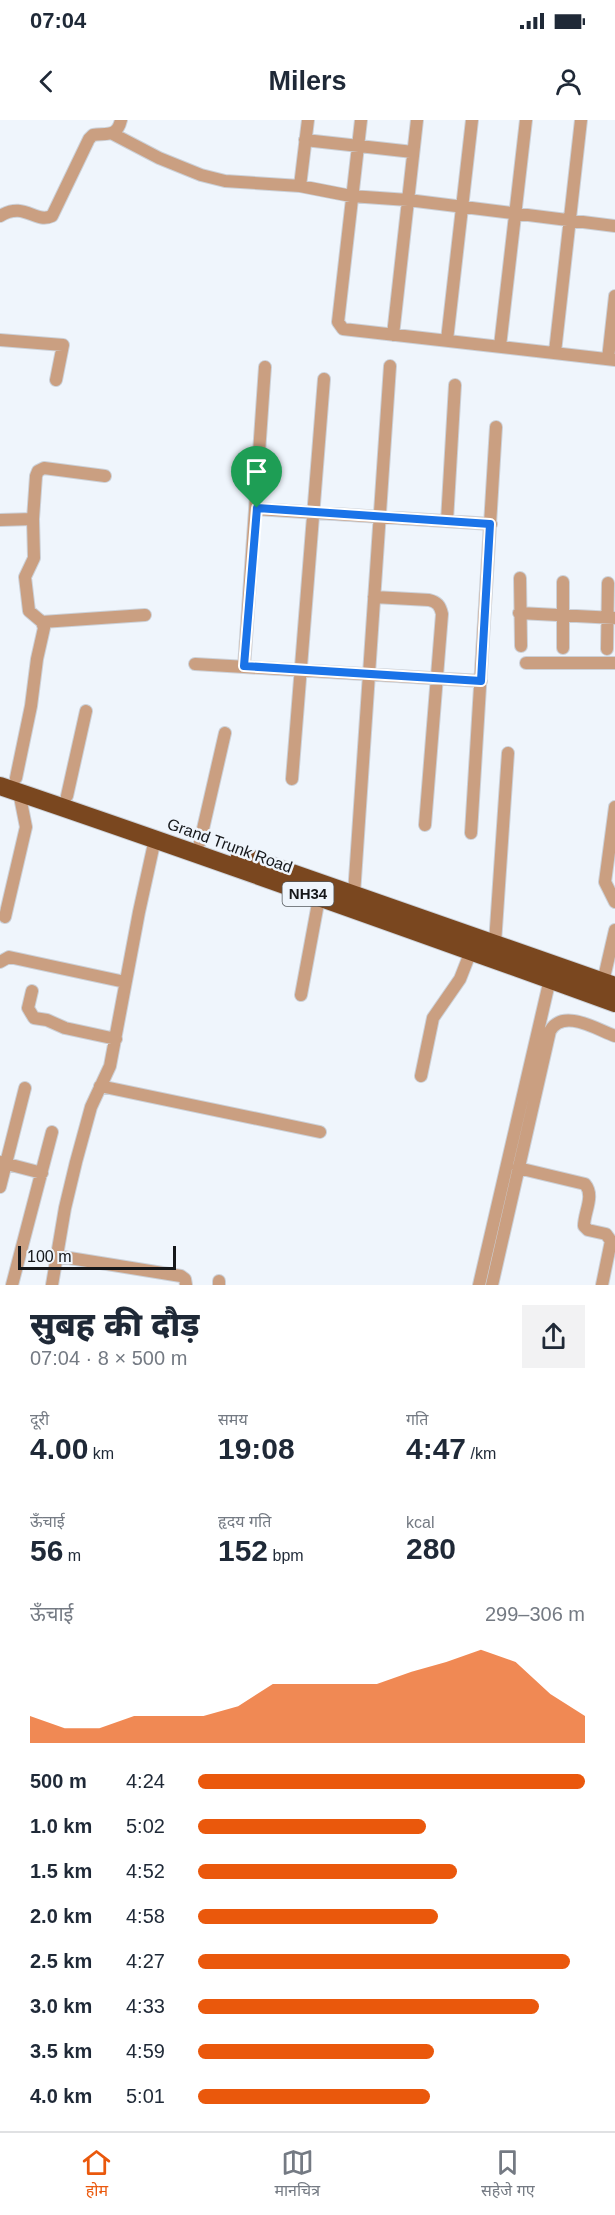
<!DOCTYPE html>
<html lang="hi">
<head>
<meta charset="utf-8">
<style>
  body { margin:0; font-family:Arial,"Noto Sans Devanagari",sans-serif; background:#f2f2f3; color:#1f2937; height:100vh; display:flex; flex-direction:column; font-size:22px; white-space:nowrap }
  * { box-sizing:border-box; margin:0 }
  p { font-size:20px; color:#747a83 }
  .icon { flex:none; width:33px; height:33px; fill:none; stroke:currentColor; stroke-width:2; stroke-linecap:round; stroke-linejoin:round }
  .map { position:relative; height:1165px; overflow:hidden }
  .side { display:flex; flex-direction:column; background:#fff; flex:1 }
  .side>* { flex:none }
  .scale { position:absolute; left:18px; bottom:15px; width:158px; box-sizing:border-box; padding-left:6px; border:3px solid #15171a; border-top:0; font-size:16px; line-height:21px; white-space:nowrap; color:#15171a; -webkit-text-stroke:4px #eff5fc; paint-order:stroke }
  .pin { position:absolute; display:grid; place-items:center; width:51px; height:51px; color:#fff; margin:-62px -26px; border-radius:50% 50% 50% 0; rotate:-45deg; box-shadow:0 0 6px #0007 }
  .pin .icon { rotate:45deg }
  .round { display:grid; place-items:center; flex:none; width:63px; height:63px; border-radius:0px; background:#f2f2f3 }
  .headline { display:flex; align-items:center; justify-content:space-between; height:102px; padding:0 30px }
  h1 { font-size:33px; font-weight:800; line-height:45px }
  .metrics { display:grid; grid-template-columns:repeat(3,1fr); gap:9px; height:102px; padding:6px 30px }
  .metrics div { display:grid; align-content:center }
  .metrics b { font-size:30px; font-weight:800 }
  .metrics small { font-size:16px; font-weight:400 }
  .metrics p { font-size:16px }
  .chart { height:168px; padding:12px 30px }
  .chart p { display:flex; justify-content:space-between }
  .chart svg { width:100%; height:108px; margin-top:6px; fill:#ea580c; opacity:.7 }
  ul { padding:0 30px; list-style:none; font-size:20px }
  li { display:grid; grid-template-columns:96px 72px 1fr; align-items:center; height:45px }
  li i { height:15px; border-radius:8px; background:#ea580c }
  .status { display:flex; justify-content:space-between; align-items:center; height:42px; padding:0 30px; background:#fff; direction:ltr }
  .status svg { height:16px; fill:currentColor }
  header { display:flex; justify-content:space-between; align-items:center; height:78px; padding:0 30px; background:#fff; font-size:27px; font-weight:800 }
  .tab-bar { display:flex; justify-content:space-around; align-items:center; height:84px; border-top:2px solid #e0e1e3; background:#fff; font-size:16px; color:#747a83 }
  .tab-bar a { display:grid; justify-items:center; gap:3px }
  .tab-bar .on { color:#ea580c }
  .map>svg:first-child { display:block }
</style>
</head>
<body>
<div class="status"><b>07:04</b><svg viewBox="0 0 49 12"><path d="M0 12V9h3v3zM5 12V6h3v6zM10 12V3h3v9zM15 12V0h3v12zM26 1h20v11H26zM47 4h2v5h-2z"/></svg></div>
<header><svg class="icon" aria-label="back" viewBox="0 0 24 24"><path d="M15 5l-7 7 7 7"/></svg>Milers<svg class="icon" aria-label="person" viewBox="0 0 24 24"><circle cx="12" cy="8" r="4"/><path d="M4 21q1-7 8-7t8 7"/></svg></header>
<div class="map">
<svg width="615" height="1165" viewBox="0 0 615 1165">
  <rect width="100%" height="100%" fill="#eff5fc"/>
  <g fill="none" stroke-linecap="round" stroke-linejoin="round">
    <g stroke="#ccd1d8" stroke-width="14">
      <path id="minor" d="M 361,0 L 338,202 L 343,209 L 615,240
        M 113,14 L 159,38 L 201,55 L 225,61 L 300,66 L 351,76 L 408,80 L 615,106
        M 305,20 L 413,32
        M 300,66 L 308,0
        M 0,96 C 25,81 35,104 52,96 L 89,19 L 93,15 C 108,13 117,17 121,0
        M 393,215 L 417,0
        M 0,220 L 63,225 L 56,260
        M 447,220 L 472,0
        M 500,226 L 526,0
        M 555,232 L 581,0
        M 608,239 L 615,176
        M 257,389 L 491,404
        M 0,400 L 33,399
        M 447,401 L 455,265
        M 520,458 L 521,526
        M 563,462 L 563,528
        M 374,477 L 429,480 C 437,482 440,485 442,494 L 425,705
        M 519,493 L 615,498
        M 42,502 L 145,495
        M 607,529 L 608,463
        M 526,543 L 615,543
        M 195,544 L 481,561
        M 244,547 L 265,247
        M 16,658 L 31,586 L 37,539 L 44,508 L 42,502 L 29,491 L 25,457 L 34,438 L 33,399 L 36,356 L 38,351 L 44,348 L 105,356
        M 292,659 L 324,259
        M 67,676 L 86,591
        M 615,687 L 605,762 L 615,782
        M 471,713 L 496,307
        M 200,722 L 225,613
        M 354,774 L 390,246
        M 5,797 L 26,707 L 19,672
        M 495,823 L 508,633
        M 0,842 L 9,837 L 125,862
        M 603,862 L 615,810
        M 32,871 L 28,888 L 34,898 L 47,900 L 65,908 L 116,919
        M 301,875 L 319,778
        M 421,956 L 433,898 L 460,859 L 471,831
        M 100,966 L 320,1012
        M 0,1042 L 42,1053
        M 518,1048 L 585,1064 C 595,1076 584,1092 584,1106 L 588,1110 L 606,1114 L 611,1121 L 602,1165
        M 0,1067 L 25,968
        M 57,1136 L 181,1156 L 185,1159 L 186,1165
        M 12,1165 L 52,1012
        M 52,1165 L 65,1088 L 76,1042 L 91,987 L 110,946 L 139,792 L 155,719
        M 219,1165 L 219,1161
        M 479,1165 L 550,859
        M 492,1165 L 550,911 C 563,888 596,909 615,916"/>
    </g>
    <g stroke="#ccd1d8" stroke-width="20">
      <path id="highway" d="M 0,666 C 206,736 410,809 615,883
        M 240,735 L 615,866"/>
    </g>
    <use href="#minor" stroke="#ca9f81" stroke-width="12"/>
    <use href="#highway" stroke="#7a471f" stroke-width="18"/>
  </g>
  <g fill="none" stroke-linecap="round" stroke-linejoin="round">
    <g stroke="#fff" stroke-width="12">
      <path id="route" d="M 257,388 L 490,404 L 481,561 L 244,546 Z"/>
    </g>
    <use href="#route" stroke="#1a73e8" stroke-width="8"/>
  </g>
  <g text-anchor="middle" stroke-width="5" stroke-linejoin="round" paint-order="stroke">
    <rect fill="#eff5fc" stroke="#565a5e" stroke-width="1.5" x="282.5" y="762" width="51" height="24" rx="4.5"/>
    <g font-size="15" font-weight="bold" fill="#15171a">
      <text x="308" y="779">NH34</text>
    </g>
    <g font-size="16" fill="#15171a" stroke="#eff5fc">
      <text transform="translate(230 725) rotate(20)" y="6">Grand Trunk Road</text>
    </g>
  </g>
</svg>
<div class="scale">100 m</div>
<div class="pin" style="left:257px;top:388px;background:#1e9e55"><svg class="icon" aria-label="arrive" viewBox="0 0 24 24"><path d="M6 21V4h12l-3 4 3 4H6"/></svg></div>
</div>
<section class="side">
<div class="headline"><div><h1>सुबह की दौड़</h1><p>07:04 · 8 × 500 m</p></div><a class="round"><svg class="icon" aria-label="share" viewBox="0 0 24 24"><path d="M12 15V3M7 8l5-5 5 5M5 13v7h14v-7"/></svg></a></div>
<div class="metrics">
<div><p>दूरी</p><b>4.00<small> km</small></b></div>
<div><p>समय</p><b>19:08</b></div>
<div><p>गति</p><b>4:47<small> /km</small></b></div>
</div>
<div class="metrics">
<div><p>ऊँचाई</p><b>56<small> m</small></b></div>
<div><p>हृदय गति</p><b>152<small> bpm</small></b></div>
<div><p>kcal</p><b>280</b></div>
</div>
<div class="chart"><p><span>ऊँचाई</span>299–306 m</p>
<svg viewBox="0 0 160 44" preserveAspectRatio="none"><path d="M0 44V33L10 38L20 38L30 33L40 33L50 33L60 29L70 20L80 20L90 20L100 20L110 15L120 11L130 6L140 11L150 24L160 33V44z"/></svg>
</div>
<ul>
<li><b>500 m</b>4:24<i style="width:100%"></i></li>
<li><b>1.0 km</b>5:02<i style="width:59%"></i></li>
<li><b>1.5 km</b>4:52<i style="width:67%"></i></li>
<li><b>2.0 km</b>4:58<i style="width:62%"></i></li>
<li><b>2.5 km</b>4:27<i style="width:96%"></i></li>
<li><b>3.0 km</b>4:33<i style="width:88%"></i></li>
<li><b>3.5 km</b>4:59<i style="width:61%"></i></li>
<li><b>4.0 km</b>5:01<i style="width:60%"></i></li>
</ul>
</section>
<nav class="tab-bar">
<a class="on"><svg class="icon" aria-label="home" viewBox="0 0 24 24"><path d="M3 11l9-7 9 7M6 9v11h12V9"/></svg>होम</a>
<a><svg class="icon" aria-label="map" viewBox="0 0 24 24"><path d="M3 6l6-2 6 2 6-2v14l-6 2-6-2-6 2zM9 4v14M15 6v14"/></svg>मानचित्र</a>
<a><svg class="icon" aria-label="saved" viewBox="0 0 24 24"><path d="M7 4h10v16l-5-4-5 4z"/></svg>सहेजे गए</a>
</nav>
</body>
</html>
